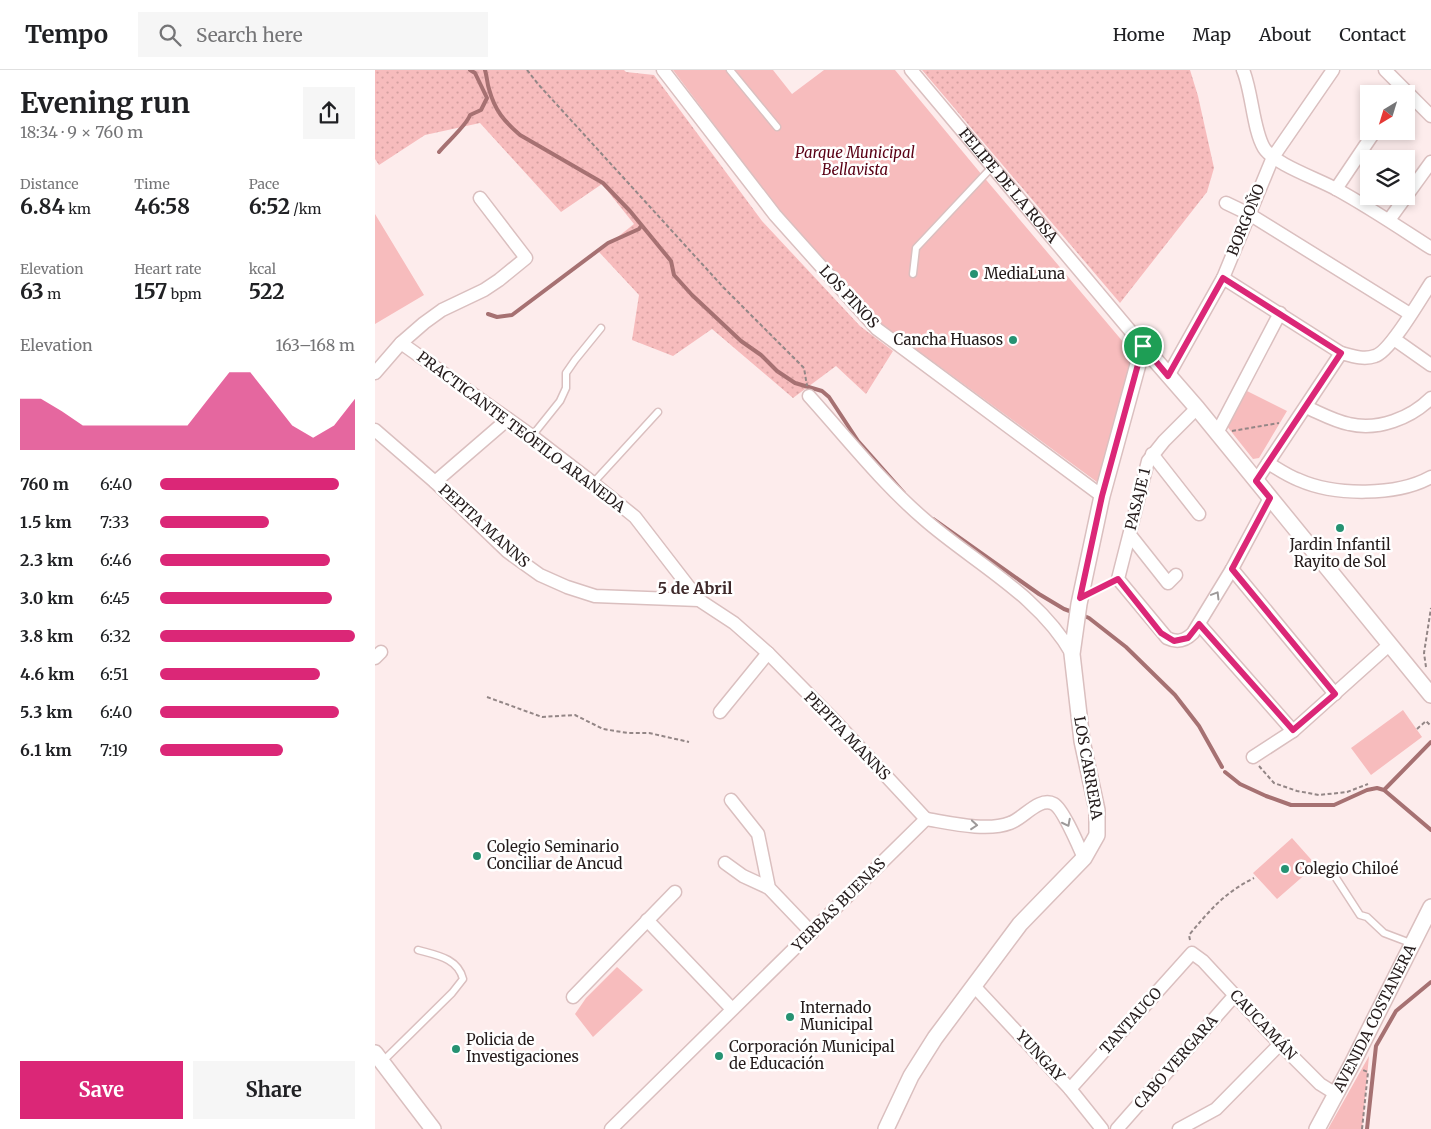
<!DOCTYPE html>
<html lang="en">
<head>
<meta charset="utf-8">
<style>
  body { margin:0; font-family:Merriweather,serif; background:#f6f6f6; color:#202124; height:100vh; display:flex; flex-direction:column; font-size:19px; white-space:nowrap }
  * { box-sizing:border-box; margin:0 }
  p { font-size:16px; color:#757577 }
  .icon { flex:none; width:28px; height:28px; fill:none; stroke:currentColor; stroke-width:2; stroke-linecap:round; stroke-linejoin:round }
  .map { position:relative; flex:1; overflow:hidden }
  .panel { display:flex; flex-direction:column; background:#fff; width:375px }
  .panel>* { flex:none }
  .needle { width:32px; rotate:218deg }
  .fabs { position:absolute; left:985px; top:15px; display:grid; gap:10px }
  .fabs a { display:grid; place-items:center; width:55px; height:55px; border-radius:0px; background:#fff; box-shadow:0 2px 8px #0003; font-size:25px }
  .pin { position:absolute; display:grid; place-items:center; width:42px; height:42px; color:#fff; margin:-21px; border:2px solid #fff; border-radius:50%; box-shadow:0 1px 5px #0007 }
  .round { display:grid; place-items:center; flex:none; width:52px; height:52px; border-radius:0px; background:#f6f6f6 }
  .summary { display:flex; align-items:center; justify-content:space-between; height:85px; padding:0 20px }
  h1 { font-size:28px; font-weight:700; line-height:38px }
  .metrics { display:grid; grid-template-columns:repeat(3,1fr); gap:8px; height:85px; padding:5px 20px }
  .metrics div { display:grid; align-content:center }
  .metrics b { font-size:21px; font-weight:700 }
  .metrics small { font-size:14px; font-weight:400 }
  .metrics p { font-size:14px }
  .chart { height:140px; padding:10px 20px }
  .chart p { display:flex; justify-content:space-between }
  .chart svg { width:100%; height:90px; margin-top:5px; fill:#db2777; opacity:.7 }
  .button { display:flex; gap:10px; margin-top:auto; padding:10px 20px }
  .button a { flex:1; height:58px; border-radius:0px; background:#db2777; color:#fff; font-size:20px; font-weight:700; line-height:58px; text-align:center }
  .button a+a { background:#f6f6f6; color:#202124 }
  ul { padding:0 20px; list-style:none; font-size:16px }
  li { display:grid; grid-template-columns:80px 60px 1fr; align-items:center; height:38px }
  li i { height:12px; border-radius:6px; background:#db2777 }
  header { display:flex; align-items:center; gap:30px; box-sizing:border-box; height:70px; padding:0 25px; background:#fff; border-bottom:1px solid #e0e0e0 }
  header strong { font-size:24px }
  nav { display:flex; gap:28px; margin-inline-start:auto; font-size:18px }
  .search { width:350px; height:45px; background:#f6f6f6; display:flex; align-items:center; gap:12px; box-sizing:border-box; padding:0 18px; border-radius:0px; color:#757577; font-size:19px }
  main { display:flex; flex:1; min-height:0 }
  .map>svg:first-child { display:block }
</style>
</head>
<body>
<header>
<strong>Tempo</strong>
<div class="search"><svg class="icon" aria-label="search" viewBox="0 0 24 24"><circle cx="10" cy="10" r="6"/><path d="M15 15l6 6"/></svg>Search here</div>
<nav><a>Home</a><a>Map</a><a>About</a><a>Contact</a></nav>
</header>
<main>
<section class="panel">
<div class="summary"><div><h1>Evening run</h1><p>18:34 · 9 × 760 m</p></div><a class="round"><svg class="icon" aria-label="share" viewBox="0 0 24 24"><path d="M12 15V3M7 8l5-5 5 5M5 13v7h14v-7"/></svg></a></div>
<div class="metrics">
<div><p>Distance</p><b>6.84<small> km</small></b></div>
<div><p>Time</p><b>46:58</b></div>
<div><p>Pace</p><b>6:52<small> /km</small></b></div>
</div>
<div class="metrics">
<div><p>Elevation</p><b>63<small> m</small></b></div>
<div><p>Heart rate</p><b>157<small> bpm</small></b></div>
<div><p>kcal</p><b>522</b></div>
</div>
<div class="chart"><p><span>Elevation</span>163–168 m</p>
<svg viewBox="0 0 160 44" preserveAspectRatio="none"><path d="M0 44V19L10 19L20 25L30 32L40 32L50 32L60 32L70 32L80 32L90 19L100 6L110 6L120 19L130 32L140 38L150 32L160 19V44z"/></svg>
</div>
<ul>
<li><b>760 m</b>6:40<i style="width:92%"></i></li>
<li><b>1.5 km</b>7:33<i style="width:56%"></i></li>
<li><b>2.3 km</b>6:46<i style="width:87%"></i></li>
<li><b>3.0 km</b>6:45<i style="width:88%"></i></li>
<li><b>3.8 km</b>6:32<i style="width:100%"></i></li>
<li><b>4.6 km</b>6:51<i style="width:82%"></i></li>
<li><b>5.3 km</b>6:40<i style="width:92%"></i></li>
<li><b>6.1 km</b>7:19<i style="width:63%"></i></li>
</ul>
<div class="button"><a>Save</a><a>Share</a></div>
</section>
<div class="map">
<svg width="1056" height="1059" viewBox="0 0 1056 1059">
  <defs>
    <pattern id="grass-dots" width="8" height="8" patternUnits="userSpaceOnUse" patternTransform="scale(1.25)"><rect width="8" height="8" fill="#f7bcbd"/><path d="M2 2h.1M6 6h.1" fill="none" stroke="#d4a1a2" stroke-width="1.8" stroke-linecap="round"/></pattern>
  </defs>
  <rect width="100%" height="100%" fill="#fdecec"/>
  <path fill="url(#grass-dots)" d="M 0,0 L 249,0 L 251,2 L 279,5 L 387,151 L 485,256 L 518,281 L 491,324 L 461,296 L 418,328 L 337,259 L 298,286 L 257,270 L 264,225 L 224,182 L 259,154 L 227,114 L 186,142 L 105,53 L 50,65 L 4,95 L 0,89 Z
    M 547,0 L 815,0 L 823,26 L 839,98 L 832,122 L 745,233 Z"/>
  <path fill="#f7bcbd" d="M 298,0 L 398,0 L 417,24 L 449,0 L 520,0 L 607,105 L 760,286 L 726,415 L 508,255 L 492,240 L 405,142 Z
    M 0,144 L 49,225 L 0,254 Z
    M 872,321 L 912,341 L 884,388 L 878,389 L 851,355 Z
    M 1028,640 L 1047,667 L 996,705 L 976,678 Z
    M 917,768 L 941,795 L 902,829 L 878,803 Z
    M 242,897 L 268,920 L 218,967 L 200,944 L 211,928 Z
    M 994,986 L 987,1059 L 953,1059 Z"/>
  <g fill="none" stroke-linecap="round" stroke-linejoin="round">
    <path stroke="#a67172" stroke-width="4" d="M 110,0 C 112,6 112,13 114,19 C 120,41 129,51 145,65 L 228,113 L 255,141 L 296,191 L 299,205 L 317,225 L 366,271 L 386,285 L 402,301 L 420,313 L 447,321 L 454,327 L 483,371 L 529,423
      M 64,82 C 72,72 92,55 95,45 L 106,40 L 112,28 L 100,3 L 95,0
      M 113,244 L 122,247 L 137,245 L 233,173 L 264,159 L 266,156
      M 558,449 L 664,524 L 689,539 L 700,543
      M 707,545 L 714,548 L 751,577 L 800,625 L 824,656 L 847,697
      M 850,702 L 865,714 L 891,726 L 916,735 L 959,735 L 992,720 L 1002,718 L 1009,720 L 1056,760
      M 1009,720 L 1056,672
      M 992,1059 L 1001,976 L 1021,941 L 1056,912"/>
    <g stroke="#dabfbf" stroke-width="9">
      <path id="service" d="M 355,0 L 402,57
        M 538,204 L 541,178 L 617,97
        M 157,366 L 185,331 L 191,318 L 191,303 L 200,290 L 226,258
        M 218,413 L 283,342
        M 961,808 L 985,845 L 992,847 L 1009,863 L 1038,874
        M 7,992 L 77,923 L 88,909 C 83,888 61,885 43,880"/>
    </g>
    <g stroke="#dabfbf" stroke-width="15">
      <g id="minor">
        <path d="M 288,0 L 400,145 L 502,259 L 727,426"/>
        <path id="s1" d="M 536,0 L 768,276"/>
        <path d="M 868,0 C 877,21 878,60 889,78 C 899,94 943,109 961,119 C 994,137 1025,158 1056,178"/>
        <path d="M 1010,0 L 1056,46"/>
        <path d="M 961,119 L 1000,61"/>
        <path d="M 851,133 L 874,144 L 1035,244"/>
        <path d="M 1014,150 L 1056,92"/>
        <path d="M 848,208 L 966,283 C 977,286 989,290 1000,286 C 1015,282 1046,228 1056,213"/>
        <path d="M 1019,269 L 1056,295"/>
        <path d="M 26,273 L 49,253 L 67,240 L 109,220 L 124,210 L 151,188 L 105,128"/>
        <path d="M 0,303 L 26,273 L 157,366 L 218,413 L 260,447 L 324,530"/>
        <path d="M 793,306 L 848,208 L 898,87 L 958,0"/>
        <path d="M 434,326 C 471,367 507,413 549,449 C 598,492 664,525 697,584"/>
        <path d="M 931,337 C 945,343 959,351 974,354 C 1003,361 1036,348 1056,328"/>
        <path d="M 822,338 L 789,371 L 773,391 L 743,509 L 792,568 C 802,573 810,571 818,563 L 857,499 L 895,428"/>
        <path d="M 0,360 L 60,412 L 133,482 L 165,505 L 192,517 L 220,526 L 324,530 L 359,553 L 393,583 L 461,652 L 551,749"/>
        <path d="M 842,363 L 905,243"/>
        <path d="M 777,384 L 824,444"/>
        <path d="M 893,393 C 903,399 913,406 924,410 C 960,426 1022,426 1056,407"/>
        <path d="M 881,411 L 966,283"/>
        <path d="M 60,412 L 133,349"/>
        <path d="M 755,465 L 793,513 L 801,505"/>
        <path d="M 857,499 L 960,624"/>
        <path d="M 824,554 L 918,661"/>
        <path d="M 0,588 L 6,582"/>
        <path d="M 345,642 L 393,583"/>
        <path d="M 878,687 L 918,661 L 1014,575"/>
        <path d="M 356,730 L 383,764 L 394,818 L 437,863"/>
        <path d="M 551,749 C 575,753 612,762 635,753 C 648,749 664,726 679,734 C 688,739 704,777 709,788"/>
        <path d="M 350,793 L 368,806 L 394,818"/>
        <path d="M 272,850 L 357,939"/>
        <path d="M 599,916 L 695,1019 L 727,1059"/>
        <path d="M 198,927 L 300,822"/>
        <path d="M 695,1019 L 817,883 L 828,891 L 905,974 L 945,1014 L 961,1024"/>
        <path d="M 236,1059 L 551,749"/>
        <path d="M 742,1059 L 860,925"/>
        <path d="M 804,1059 L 841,1039 L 905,974"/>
      </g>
    </g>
    <g stroke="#dabfbf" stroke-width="18">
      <g id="tertiary">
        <path d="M 768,276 L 822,338 L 1056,625"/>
        <path d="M 0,983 L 58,1059"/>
        <path d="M 511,1059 L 536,1006 L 560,968 L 645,854 L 709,788 L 722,765 L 722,740 L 707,671 L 697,584 L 704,534 L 727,426 L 768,276"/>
        <path id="s2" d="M 942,1059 L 977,994 L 1056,837"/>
      </g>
    </g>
    <path stroke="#938686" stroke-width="2" stroke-dasharray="4 2.5" stroke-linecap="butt" d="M 152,0 L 163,14 L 349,218 L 429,298 L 432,316
      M 857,361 L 904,353
      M 721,520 L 732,514
      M 1051,597 L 1049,583 L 1056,538
      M 112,627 L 167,647 L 200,645 L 228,659 L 253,663 L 274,663 L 314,672
      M 1042,659 L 1051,651 L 1056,656
      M 884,696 L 899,713 L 922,721 L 944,725 L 972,722 L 993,714
      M 815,870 L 814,865 C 835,840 849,823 879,808
      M 987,1059 L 993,1002 L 988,1000"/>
    <use href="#service" stroke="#fff" stroke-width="6"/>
    <use href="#minor" stroke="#fff" stroke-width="12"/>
    <use href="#tertiary" stroke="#fff" stroke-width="15"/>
  </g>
  <defs><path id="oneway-chevron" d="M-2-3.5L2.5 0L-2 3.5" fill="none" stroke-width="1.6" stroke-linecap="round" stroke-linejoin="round" transform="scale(1.25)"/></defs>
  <g stroke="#9d9999">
    <use href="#oneway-chevron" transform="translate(841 525) rotate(-59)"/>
    <use href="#oneway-chevron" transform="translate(692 753) rotate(63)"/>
    <use href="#oneway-chevron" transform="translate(599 755) rotate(5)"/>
  </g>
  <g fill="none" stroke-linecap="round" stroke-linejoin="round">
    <g stroke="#fff" stroke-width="10">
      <path id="route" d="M 848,208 L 966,283 L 881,411 L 895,428 L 857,499 L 960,624 L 918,660 L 824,554 L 813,568 L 799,571 L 786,563 L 743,509 L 705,528 L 727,426 L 768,276 L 793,306 Z"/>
    </g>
    <use href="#route" stroke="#db2777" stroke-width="6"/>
  </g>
  <g fill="#269272" stroke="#fff" stroke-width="2">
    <circle cx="599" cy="204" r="5"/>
    <circle cx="638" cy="270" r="5"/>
    <circle cx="965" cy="458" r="5"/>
    <circle cx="102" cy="786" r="5"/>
    <circle cx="910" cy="799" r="5"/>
    <circle cx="415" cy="947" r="5"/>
    <circle cx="81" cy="979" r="5"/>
    <circle cx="344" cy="986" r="5"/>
  </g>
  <g text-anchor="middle" stroke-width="5" stroke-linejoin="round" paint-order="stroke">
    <g font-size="15" font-style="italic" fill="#5a0115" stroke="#fff">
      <text x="480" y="88">Parque Municipal<tspan x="480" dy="17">Bellavista</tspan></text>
    </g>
    <g font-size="15" fill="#251c1c" stroke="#fff">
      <text dy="5" stroke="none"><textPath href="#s1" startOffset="151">FELIPE DE LA ROSA</textPath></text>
      <text transform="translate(871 150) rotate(-68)" y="5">BORGOÑO</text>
      <text transform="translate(474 227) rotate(47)" y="5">LOS PINOS</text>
      <text transform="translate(146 362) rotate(37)" y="5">PRACTICANTE TEÓFILO ARANEDA</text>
      <text transform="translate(763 429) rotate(-76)" y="5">PASAJE 1</text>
      <text transform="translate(109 456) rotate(42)" y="5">PEPITA MANNS</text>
      <text transform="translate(472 666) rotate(46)" y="5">PEPITA MANNS</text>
      <text transform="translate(713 698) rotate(80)" y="5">LOS CARRERA</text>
      <text transform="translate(464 835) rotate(-45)" y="5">YERBAS BUENAS</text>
      <text dy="5" stroke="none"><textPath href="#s2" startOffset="125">AVENIDA COSTANERA</textPath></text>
      <text transform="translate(756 951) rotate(-48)" y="5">TANTAUCO</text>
      <text transform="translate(888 955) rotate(47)" y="5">CAUCAMÁN</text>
      <text transform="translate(665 986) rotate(47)" y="5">YUNGAY</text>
      <text transform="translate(801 992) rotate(-49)" y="5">CABO VERGARA</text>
    </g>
    <g font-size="15" fill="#251c1c" stroke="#fff" text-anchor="start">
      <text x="609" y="209">MediaLuna</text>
      <text x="628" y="275" text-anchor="end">Cancha Huasos</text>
      <text x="965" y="480" text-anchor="middle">Jardin Infantil<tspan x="965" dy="17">Rayito de Sol</tspan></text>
      <text x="112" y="782">Colegio Seminario<tspan x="112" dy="17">Conciliar de Ancud</tspan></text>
      <text x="920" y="804">Colegio Chiloé</text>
      <text x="425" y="943">Internado<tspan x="425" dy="17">Municipal</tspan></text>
      <text x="91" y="975">Policia de<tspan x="91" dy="17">Investigaciones</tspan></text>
      <text x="354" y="982">Corporación Municipal<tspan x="354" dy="17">de Educación</tspan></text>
    </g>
    <g font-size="16" font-weight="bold" fill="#3e292a" stroke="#fff">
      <text x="320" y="524">5 de Abril</text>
    </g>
  </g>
</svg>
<div class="fabs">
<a><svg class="needle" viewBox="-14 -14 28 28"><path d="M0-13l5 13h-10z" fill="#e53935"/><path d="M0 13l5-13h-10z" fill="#757577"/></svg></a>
<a><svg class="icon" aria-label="layers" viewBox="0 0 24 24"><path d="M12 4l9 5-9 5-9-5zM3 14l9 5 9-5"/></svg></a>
</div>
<div class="pin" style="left:768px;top:276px;background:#1e9e55"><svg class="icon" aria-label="arrive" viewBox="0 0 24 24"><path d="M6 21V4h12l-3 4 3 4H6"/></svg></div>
</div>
</main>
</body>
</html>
